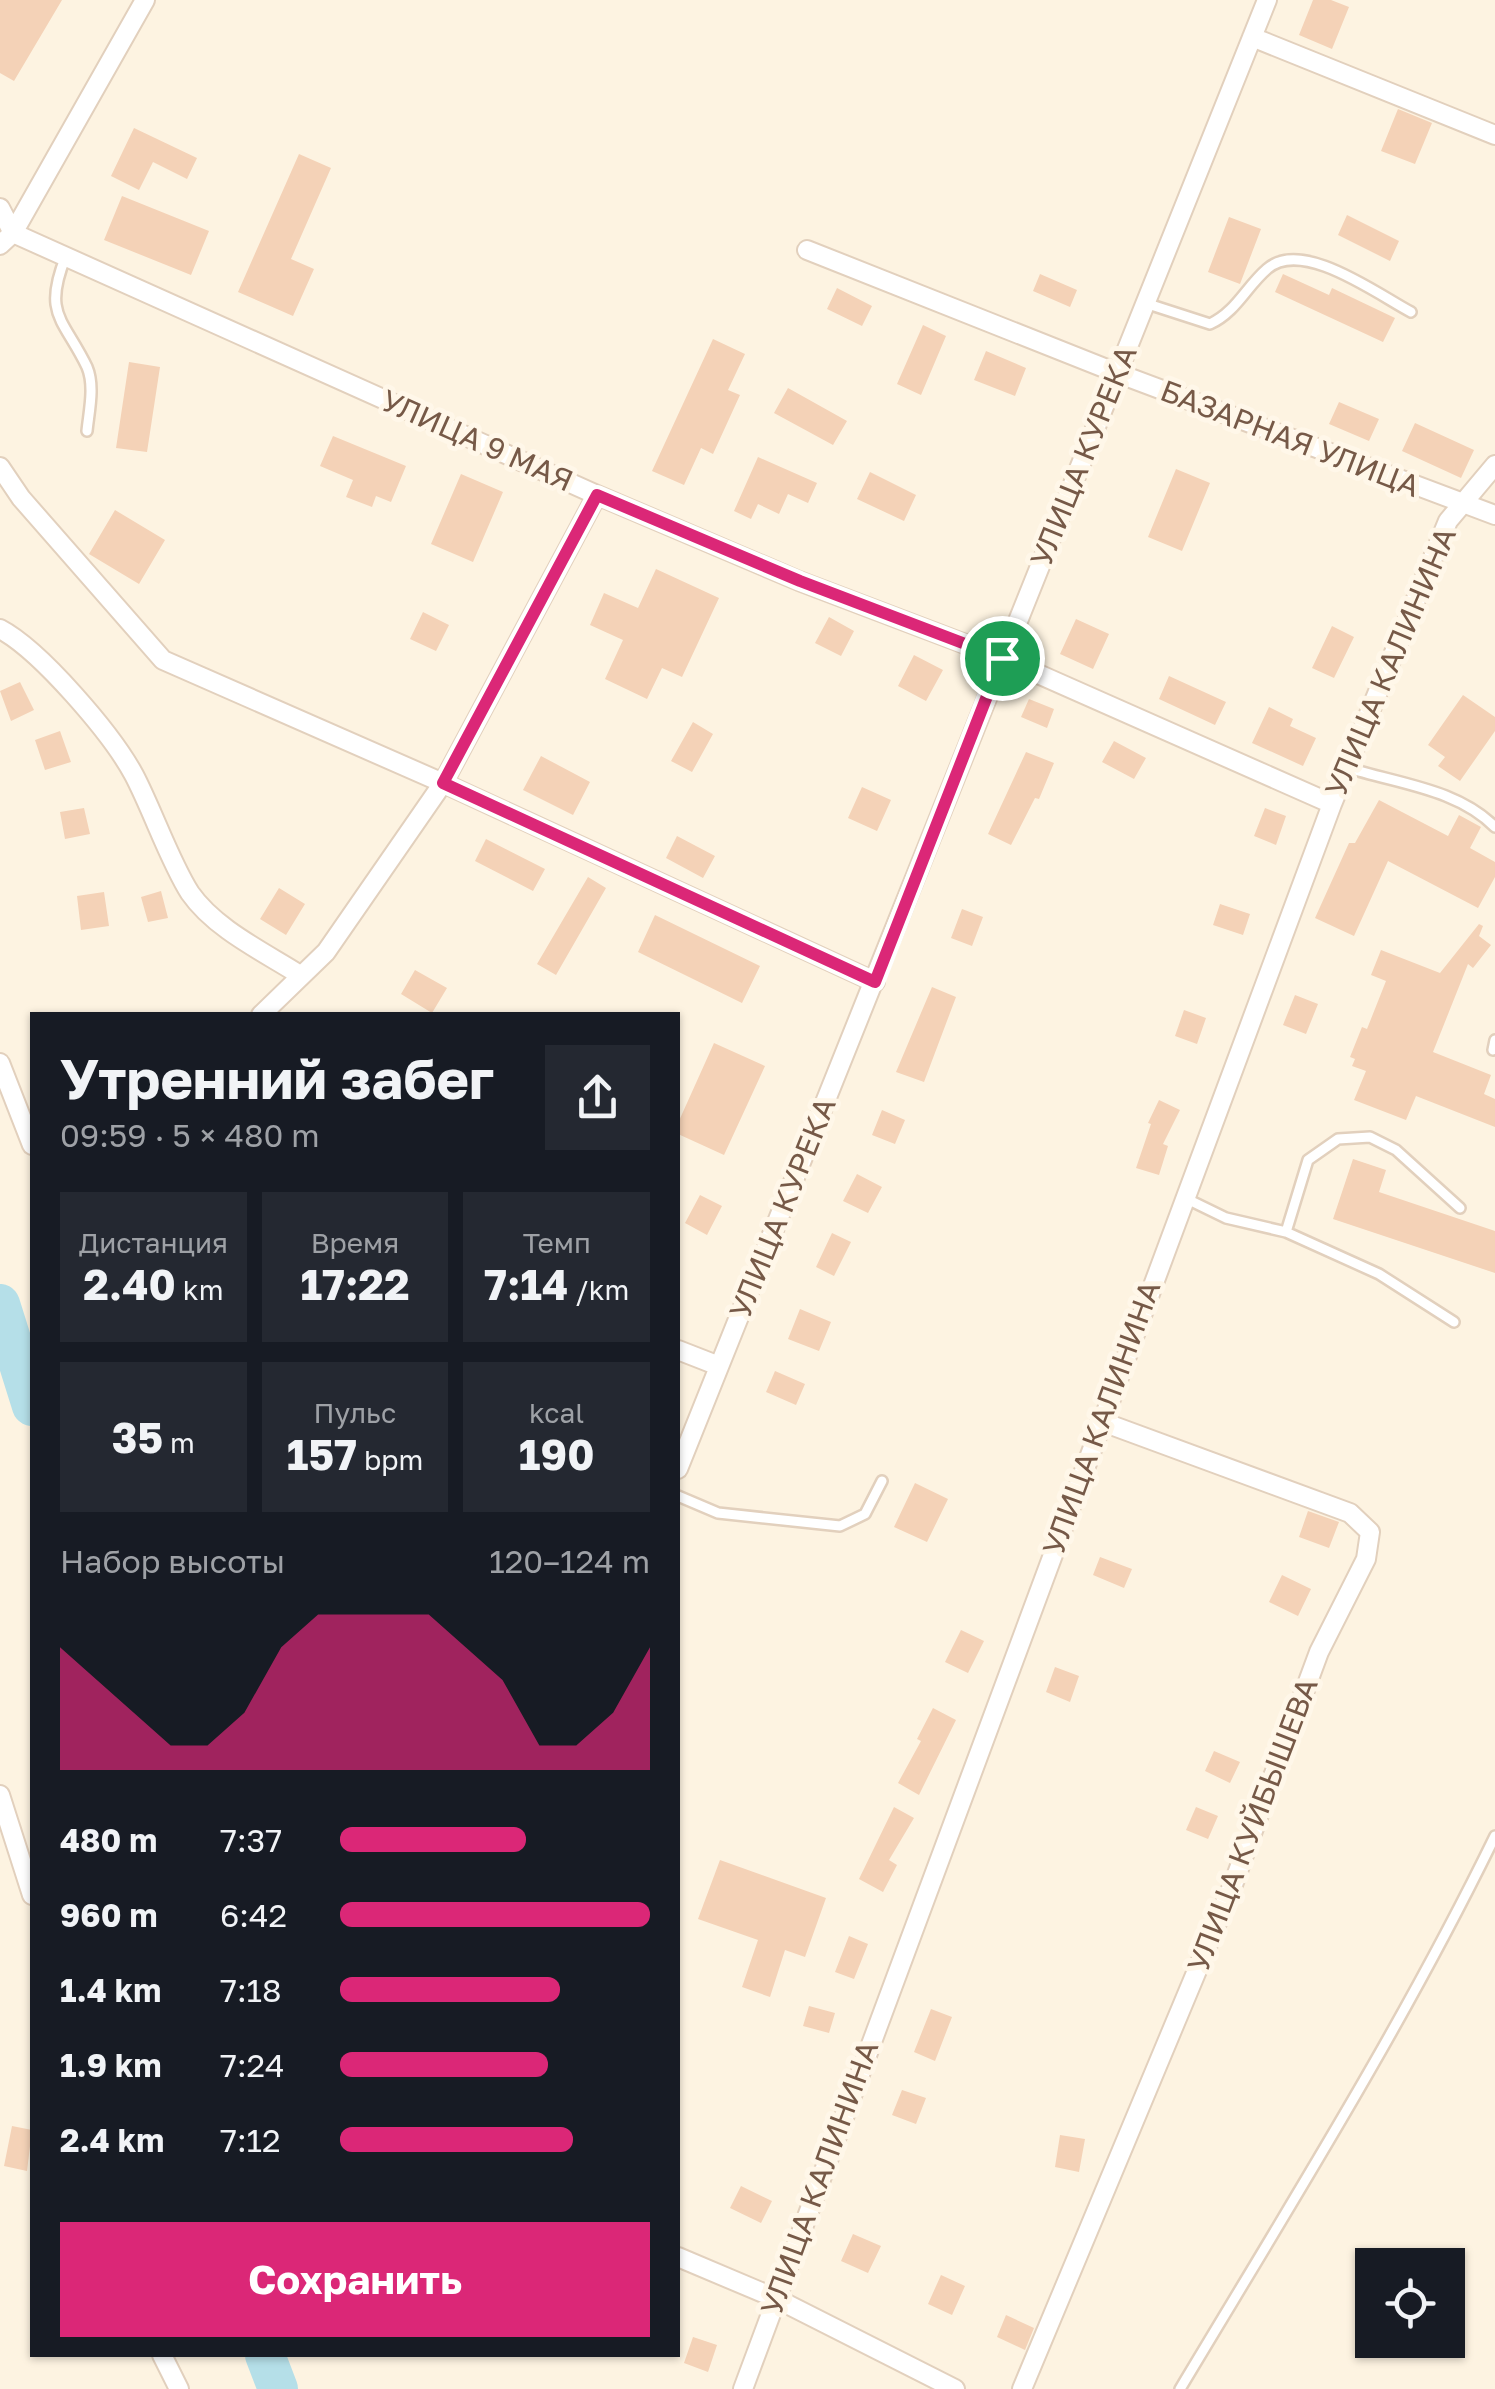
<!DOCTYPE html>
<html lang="ru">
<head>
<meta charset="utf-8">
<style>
  body { margin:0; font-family:"Golos Text",sans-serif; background:#242831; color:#f1f3f6; height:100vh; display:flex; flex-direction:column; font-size:38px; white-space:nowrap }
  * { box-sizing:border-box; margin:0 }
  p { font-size:32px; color:#9ea1a6 }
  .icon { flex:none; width:55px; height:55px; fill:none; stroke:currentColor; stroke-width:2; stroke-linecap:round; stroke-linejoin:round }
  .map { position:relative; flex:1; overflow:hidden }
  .side { position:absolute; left:30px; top:1012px; width:650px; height:1345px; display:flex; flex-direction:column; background:#171b24; border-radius:0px; box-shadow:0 2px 8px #0004 }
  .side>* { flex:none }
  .tools { position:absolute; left:1355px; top:2248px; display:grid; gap:20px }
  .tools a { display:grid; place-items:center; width:110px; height:110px; border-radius:0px; background:#171b24; box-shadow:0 2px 8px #0004; font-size:50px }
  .pin { position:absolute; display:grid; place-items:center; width:85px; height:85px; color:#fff; margin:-42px; border:5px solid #fff; border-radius:50%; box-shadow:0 2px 10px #0007 }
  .round { display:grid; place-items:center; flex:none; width:105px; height:105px; border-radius:0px; background:#242831 }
  .head { display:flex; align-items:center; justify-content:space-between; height:170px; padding:0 30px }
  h1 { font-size:55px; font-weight:700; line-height:75px }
  .figures { display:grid; grid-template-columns:repeat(3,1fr); gap:15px; height:170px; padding:10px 30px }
  .figures div { display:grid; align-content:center; border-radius:0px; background:#242831; text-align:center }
  .figures b { font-size:42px; font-weight:700 }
  .figures small { font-size:28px; font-weight:400 }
  .figures p { font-size:28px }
  .chart { height:280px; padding:20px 30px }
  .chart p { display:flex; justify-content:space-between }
  .chart svg { width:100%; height:180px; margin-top:10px; fill:#db2777; opacity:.7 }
  .action { display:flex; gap:20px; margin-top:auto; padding:20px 30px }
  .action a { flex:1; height:115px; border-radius:0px; background:#db2777; color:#fff; font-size:40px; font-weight:700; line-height:115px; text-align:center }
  ul { padding:0 30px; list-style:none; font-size:32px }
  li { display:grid; grid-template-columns:160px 120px 1fr; align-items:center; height:75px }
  li i { height:25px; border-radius:12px; background:#db2777 }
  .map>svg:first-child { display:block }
</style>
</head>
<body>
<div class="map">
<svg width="1495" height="2389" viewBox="0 0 1495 2389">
  <rect width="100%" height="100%" fill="#fdf3e1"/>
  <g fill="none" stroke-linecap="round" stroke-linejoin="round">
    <path stroke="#b5dfe8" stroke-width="40" d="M 0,1304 L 32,1406
      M 265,2355 L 278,2389"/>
  </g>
  <path fill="#f4d2b7" d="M 0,0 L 62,0 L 14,81 L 0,73 Z
    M 1313,0 L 1331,0 L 1349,7 L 1332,49 L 1299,35 Z
    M 1398,109 L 1432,123 L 1415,164 L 1381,151 Z
    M 134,128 L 197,158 L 187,179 L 153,162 L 139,190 L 111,176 Z
    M 299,154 L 331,168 L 291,259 L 314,269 L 293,316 L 238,292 Z
    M 122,196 L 209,231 L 191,275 L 104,240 Z
    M 1347,215 L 1399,241 L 1390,261 L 1338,235 Z
    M 1229,217 L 1261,229 L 1240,284 L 1208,272 Z
    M 1040,274 L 1077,290 L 1070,307 L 1033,291 Z
    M 1283,274 L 1329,295 L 1332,288 L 1395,318 L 1383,342 L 1275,292 Z
    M 837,288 L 872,306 L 862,326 L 827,309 Z
    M 923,325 L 946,336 L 921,395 L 897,384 Z
    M 713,339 L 745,354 L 728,390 L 740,395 L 713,454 L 701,448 L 684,485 L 652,471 Z
    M 986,351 L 1026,368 L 1015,396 L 974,380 Z
    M 129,362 L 160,367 L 147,452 L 116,448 Z
    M 788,388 L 847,421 L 833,445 L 774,413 Z
    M 1339,402 L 1379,419 L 1369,441 L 1329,424 Z
    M 1415,423 L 1474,450 L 1461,478 L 1402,451 Z
    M 333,436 L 406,466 L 391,502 L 376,496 L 372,507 L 346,497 L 353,480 L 320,466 Z
    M 758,457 L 817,483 L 808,503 L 788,494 L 779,514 L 758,504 L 751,519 L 734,511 Z
    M 1176,469 L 1210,483 L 1182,551 L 1148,537 Z
    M 870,472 L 916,495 L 904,521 L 857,499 Z
    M 461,474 L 503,492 L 473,562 L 431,544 Z
    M 115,510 L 165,540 L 139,584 L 89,554 Z
    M 656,569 L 719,598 L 682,677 L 662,668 L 647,699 L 605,679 L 623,640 L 590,625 L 604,593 L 638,608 Z
    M 423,612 L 449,625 L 436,651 L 410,639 Z
    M 829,617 L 854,631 L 841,656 L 815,643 Z
    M 1076,619 L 1109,634 L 1093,669 L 1060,654 Z
    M 1332,626 L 1354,637 L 1334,678 L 1312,668 Z
    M 914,655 L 943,670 L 926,701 L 898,686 Z
    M 1169,676 L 1226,702 L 1215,725 L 1159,699 Z
    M 20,682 L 34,710 L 11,721 L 0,691 Z
    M 1463,695 L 1495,717 L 1495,731 L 1460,781 L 1438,766 L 1445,757 L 1428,745 Z
    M 1029,699 L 1054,709 L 1047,728 L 1021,717 Z
    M 1269,707 L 1293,719 L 1290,726 L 1316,738 L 1303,766 L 1252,743 Z
    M 693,722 L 713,734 L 692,772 L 671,761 Z
    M 60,731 L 71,762 L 45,770 L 35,740 Z
    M 1114,741 L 1146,758 L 1134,779 L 1102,762 Z
    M 1026,752 L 1054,763 L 1039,799 L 1035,798 L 1011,845 L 988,834 Z
    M 541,756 L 590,782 L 573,815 L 523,790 Z
    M 862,787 L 891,800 L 877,831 L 848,818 Z
    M 1379,800 L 1448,836 L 1459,815 L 1481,827 L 1470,848 L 1495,862 L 1495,877 L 1478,908 L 1388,861 L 1354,936 L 1315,918 L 1349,843 L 1355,843 Z
    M 84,808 L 90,834 L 65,839 L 60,812 Z
    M 1265,808 L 1286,816 L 1276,845 L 1254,836 Z
    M 677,836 L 715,856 L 703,878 L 666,858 Z
    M 486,839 L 545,869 L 533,891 L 475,861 Z
    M 588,877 L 606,888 L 556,975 L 537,964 Z
    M 279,888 L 305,904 L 286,935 L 260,919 Z
    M 161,891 L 168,918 L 148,922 L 141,897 Z
    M 104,892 L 109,926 L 81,930 L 77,896 Z
    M 1220,904 L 1250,914 L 1243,935 L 1213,925 Z
    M 962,909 L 983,917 L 972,946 L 951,938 Z
    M 655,915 L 760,966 L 742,1003 L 638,952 Z
    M 1479,924 L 1483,926 L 1479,936 L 1491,945 L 1473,968 L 1468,964 L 1433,1052 L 1491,1075 L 1484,1094 L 1495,1099 L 1495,1127 L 1416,1096 L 1406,1120 L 1354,1100 L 1366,1071 L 1352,1066 L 1355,1059 L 1350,1057 L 1362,1027 L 1367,1029 L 1386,981 L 1371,975 L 1381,950 L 1440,973 Z
    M 415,970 L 447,988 L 432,1013 L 401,994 Z
    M 932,987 L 956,997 L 924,1082 L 896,1072 Z
    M 1295,995 L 1318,1004 L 1306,1034 L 1283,1025 Z
    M 1184,1010 L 1206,1018 L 1197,1044 L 1175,1036 Z
    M 714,1043 L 765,1066 L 724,1155 L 678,1134 L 678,1123 Z
    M 1159,1100 L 1180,1110 L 1163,1144 L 1168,1146 L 1159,1175 L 1136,1168 L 1151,1124 L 1148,1123 Z
    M 882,1110 L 905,1120 L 895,1144 L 872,1135 Z
    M 1353,1159 L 1386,1170 L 1379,1192 L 1495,1231 L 1495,1273 L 1333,1219 Z
    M 857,1174 L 882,1187 L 868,1213 L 843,1201 Z
    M 700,1195 L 722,1206 L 707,1235 L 685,1223 Z
    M 832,1233 L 851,1242 L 834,1276 L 816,1267 Z
    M 800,1309 L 831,1322 L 819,1351 L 788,1339 Z
    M 775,1371 L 805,1384 L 796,1405 L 766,1392 Z
    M 915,1483 L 948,1499 L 927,1542 L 894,1527 Z
    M 1308,1511 L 1339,1522 L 1329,1548 L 1299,1537 Z
    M 1100,1557 L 1132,1569 L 1124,1588 L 1093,1575 Z
    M 1282,1575 L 1311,1589 L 1298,1616 L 1269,1602 Z
    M 961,1630 L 984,1641 L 968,1673 L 945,1662 Z
    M 1055,1667 L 1079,1676 L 1070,1702 L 1046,1692 Z
    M 933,1708 L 956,1720 L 919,1795 L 898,1783 L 921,1741 L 917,1739 Z
    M 1214,1751 L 1240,1762 L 1230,1783 L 1205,1771 Z
    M 894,1807 L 914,1818 L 889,1860 L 897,1865 L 883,1892 L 859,1879 Z
    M 1196,1807 L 1218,1816 L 1208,1839 L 1186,1830 Z
    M 720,1860 L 826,1898 L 805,1957 L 785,1950 L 770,1997 L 742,1987 L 758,1940 L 698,1919 Z
    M 849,1936 L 868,1944 L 854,1979 L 835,1972 Z
    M 809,2006 L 835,2013 L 829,2033 L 803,2026 Z
    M 931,2009 L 952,2017 L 935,2061 L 914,2052 Z
    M 902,2090 L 926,2098 L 916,2124 L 892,2115 Z
    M 12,2126 L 32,2130 L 27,2171 L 4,2166 Z
    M 1060,2135 L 1085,2139 L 1079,2172 L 1055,2167 Z
    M 741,2186 L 772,2201 L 761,2223 L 730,2208 Z
    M 853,2234 L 881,2246 L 868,2273 L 841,2261 Z
    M 941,2275 L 965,2286 L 952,2315 L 928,2304 Z
    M 1006,2315 L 1034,2328 L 1025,2350 L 997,2337 Z
    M 693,2337 L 717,2345 L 708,2372 L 684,2363 Z"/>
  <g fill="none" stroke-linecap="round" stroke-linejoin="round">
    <g stroke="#e2d0bd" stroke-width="14">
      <path id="lane" d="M 66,256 C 42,315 64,319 87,367 C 95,386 89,411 87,431
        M 1145,303 L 1210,324 C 1236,312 1246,287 1267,269 C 1302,238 1377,294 1411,312
        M 1346,767 C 1397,784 1456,788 1495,827
        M 1493,1050 L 1495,1040
        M 1187,1199 L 1226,1218 L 1286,1232 L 1379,1274 L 1454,1322
        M 1286,1232 L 1308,1160 L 1338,1139 L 1370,1137 L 1396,1150 L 1460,1208
        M 678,1496 L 718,1513 L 840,1526 L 865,1514 L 882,1481
        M 1180,2389 C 1289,2207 1402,2027 1495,1836"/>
    </g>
    <g stroke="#e2d0bd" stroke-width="22">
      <path id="street" d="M 1252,37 L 1495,135
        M 0,208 L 13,233
        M 13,233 L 597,495 L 799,581 L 1002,658 L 1332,804
        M 0,245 L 13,233 L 145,0
        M 807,250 L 1117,373 L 1495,515
        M 0,467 L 21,498 L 163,660 L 443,783 L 875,982
        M 0,629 C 40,650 112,734 134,775 C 152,809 170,862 190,893 C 215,929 264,952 300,975
        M 261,1015 L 326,952 L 443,783 L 597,495
        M 0,1063 L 32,1145
        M 678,1350 L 719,1366
        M 678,1469 L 1267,0
        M 0,1795 L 32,1895
        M 678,2257 L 775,2298 L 955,2389
        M 162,2355 L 179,2389
        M 743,2389 L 1332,804 L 1448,521 L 1495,465
        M 1022,2389 L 1234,1882 L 1319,1652 L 1366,1559 L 1370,1532 L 1350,1513 L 1100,1421"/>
    </g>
    <use href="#lane" stroke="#fff" stroke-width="9"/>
    <use href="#street" stroke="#fff" stroke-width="18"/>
  </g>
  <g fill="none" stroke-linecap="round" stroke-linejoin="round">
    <g stroke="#fff" stroke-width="20">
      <path id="route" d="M 597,495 L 800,581 L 1002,658 L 875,982 L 443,783 Z"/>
    </g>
    <use href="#route" stroke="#db2777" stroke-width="12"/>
  </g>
  <g text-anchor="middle" stroke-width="10" stroke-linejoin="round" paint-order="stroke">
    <g font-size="30" fill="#765947" stroke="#fff7e9">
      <text transform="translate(1290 439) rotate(21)" y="10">БАЗАРНАЯ УЛИЦА</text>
      <text transform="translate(477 441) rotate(24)" y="10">УЛИЦА 9 МАЯ</text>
      <text transform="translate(1084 456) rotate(-68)" y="10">УЛИЦА КУРЕКА</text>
      <text transform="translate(1391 662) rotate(-67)" y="10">УЛИЦА КАЛИНИНА</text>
      <text transform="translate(783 1208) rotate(-68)" y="10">УЛИЦА КУРЕКА</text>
      <text transform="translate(1102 1418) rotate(-70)" y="10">УЛИЦА КАЛИНИНА</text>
      <text transform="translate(1253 1825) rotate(-69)" y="10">УЛИЦА КУЙБЫШЕВА</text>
      <text transform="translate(820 2178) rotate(-70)" y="10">УЛИЦА КАЛИНИНА</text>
    </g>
  </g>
</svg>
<div class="tools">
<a><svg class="icon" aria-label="locate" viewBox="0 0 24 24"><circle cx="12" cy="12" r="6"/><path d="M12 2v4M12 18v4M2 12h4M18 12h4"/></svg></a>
</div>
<div class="pin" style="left:1002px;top:658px;background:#1e9e55"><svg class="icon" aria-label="arrive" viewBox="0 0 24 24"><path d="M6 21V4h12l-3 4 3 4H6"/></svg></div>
<section class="side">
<div class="head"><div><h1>Утренний забег</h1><p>09:59 · 5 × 480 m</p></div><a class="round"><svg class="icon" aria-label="share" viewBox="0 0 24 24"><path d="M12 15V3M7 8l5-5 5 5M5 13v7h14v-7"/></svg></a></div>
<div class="figures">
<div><p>Дистанция</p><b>2.40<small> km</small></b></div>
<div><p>Время</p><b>17:22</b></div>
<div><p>Темп</p><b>7:14<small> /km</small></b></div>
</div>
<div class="figures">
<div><b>35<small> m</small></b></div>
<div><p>Пульс</p><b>157<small> bpm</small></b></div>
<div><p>kcal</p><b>190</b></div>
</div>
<div class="chart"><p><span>Набор высоты</span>120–124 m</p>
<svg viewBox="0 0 160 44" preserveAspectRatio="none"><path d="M0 44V14L10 22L20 30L30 38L40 38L50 30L60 14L70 6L80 6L90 6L100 6L110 14L120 22L130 38L140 38L150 30L160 14V44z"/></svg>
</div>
<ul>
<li><b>480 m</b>7:37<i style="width:60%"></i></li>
<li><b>960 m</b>6:42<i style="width:100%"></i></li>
<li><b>1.4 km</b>7:18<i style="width:71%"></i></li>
<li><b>1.9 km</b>7:24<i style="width:67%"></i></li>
<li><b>2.4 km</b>7:12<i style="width:75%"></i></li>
</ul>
<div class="action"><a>Сохранить</a></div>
</section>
</div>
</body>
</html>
